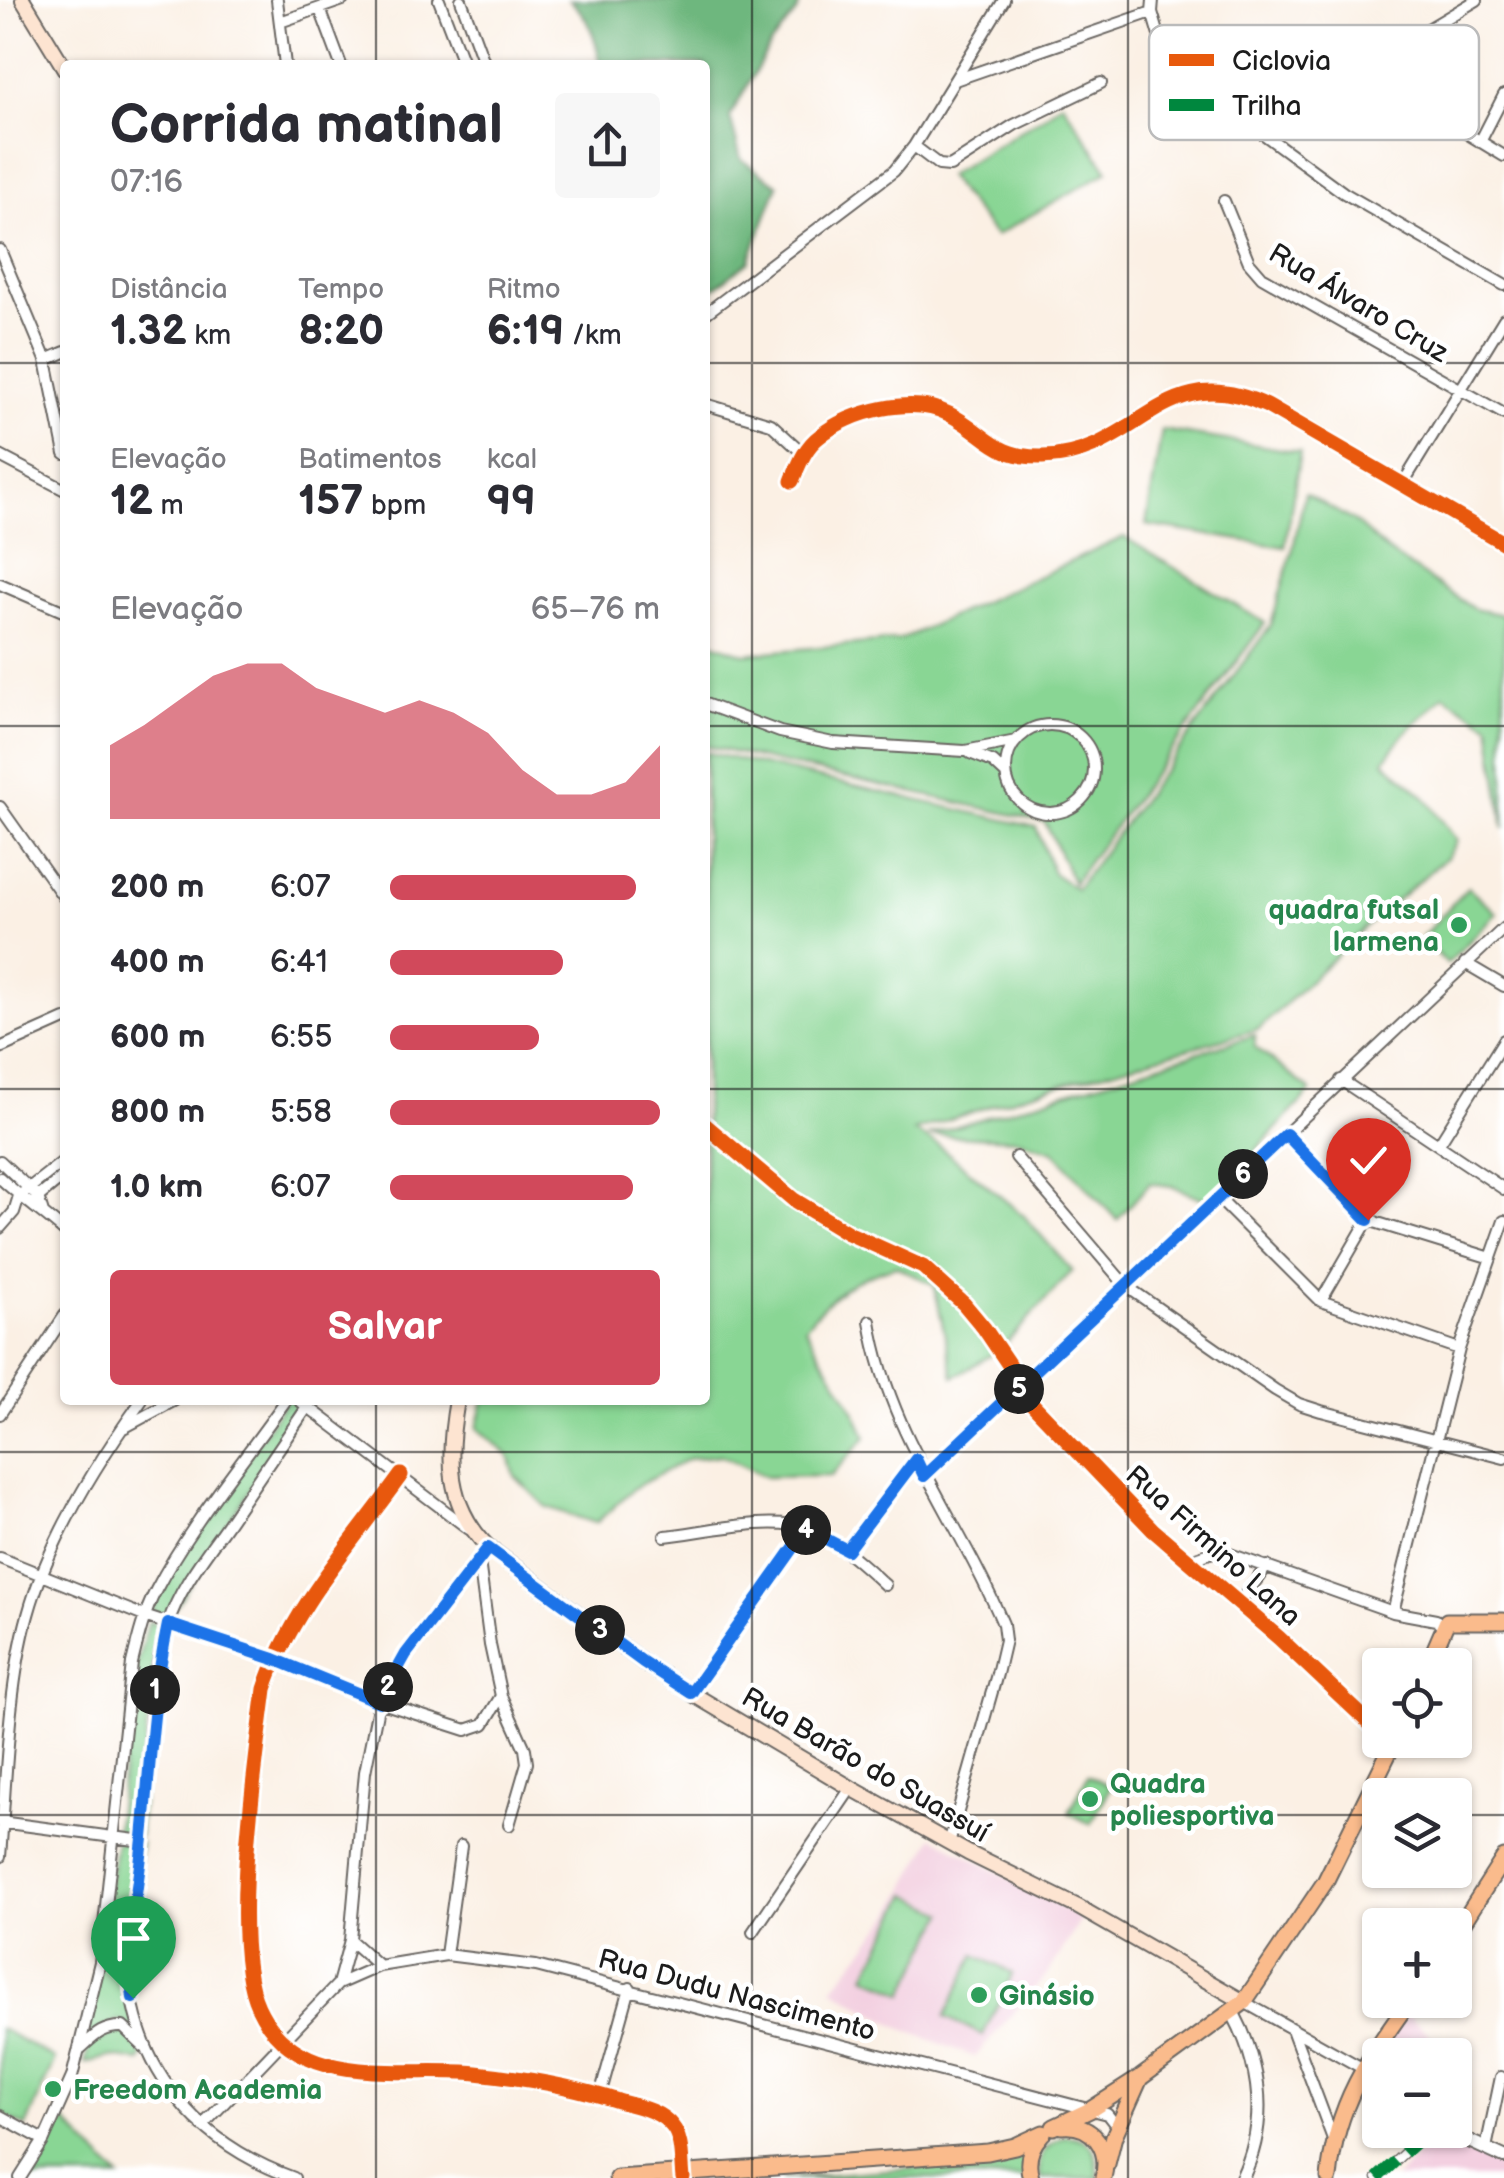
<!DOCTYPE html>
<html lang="pt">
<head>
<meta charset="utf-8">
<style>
  body { margin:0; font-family:"Balsamiq Sans",sans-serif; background:#f7f7f7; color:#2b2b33; height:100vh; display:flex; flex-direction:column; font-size:38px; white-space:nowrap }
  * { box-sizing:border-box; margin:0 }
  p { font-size:32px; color:#7c7c81 }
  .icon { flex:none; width:55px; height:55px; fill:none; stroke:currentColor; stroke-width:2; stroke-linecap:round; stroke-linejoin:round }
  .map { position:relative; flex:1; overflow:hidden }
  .panel { position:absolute; left:60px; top:60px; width:650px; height:1345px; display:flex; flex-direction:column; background:#fff; border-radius:10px; box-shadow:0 2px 8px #0004 }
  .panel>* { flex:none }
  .buttons { position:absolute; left:1362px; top:1648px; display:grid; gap:20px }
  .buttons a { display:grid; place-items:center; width:110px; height:110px; border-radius:10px; background:#fff; box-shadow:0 2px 8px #0004; font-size:50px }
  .pin { position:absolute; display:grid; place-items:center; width:85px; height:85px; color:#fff; margin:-102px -42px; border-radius:50% 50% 50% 0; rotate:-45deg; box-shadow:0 0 10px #0007 }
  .pin .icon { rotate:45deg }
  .km { position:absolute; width:50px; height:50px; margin:-25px; border-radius:50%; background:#222; color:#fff; font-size:28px; line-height:50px; text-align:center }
  .round { display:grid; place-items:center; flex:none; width:105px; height:105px; border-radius:10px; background:#f7f7f7 }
  .summary { display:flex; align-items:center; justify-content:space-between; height:170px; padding:0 50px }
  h1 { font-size:55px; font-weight:600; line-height:75px }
  .figures { display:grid; grid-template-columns:repeat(3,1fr); gap:15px; height:170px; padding:10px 50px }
  .figures div { display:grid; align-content:center }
  .figures b { font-size:42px; font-weight:600 }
  .figures small { font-size:28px; font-weight:400 }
  .figures p { font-size:28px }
  .chart { height:280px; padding:20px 50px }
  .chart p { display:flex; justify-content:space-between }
  .chart svg { width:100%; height:180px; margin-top:10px; fill:#d1495b; opacity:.7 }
  .primary-button { display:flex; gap:20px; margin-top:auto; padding:20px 50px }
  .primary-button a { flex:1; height:115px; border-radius:10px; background:#d1495b; color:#fff; font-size:40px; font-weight:600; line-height:115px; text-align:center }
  ul { padding:0 50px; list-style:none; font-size:32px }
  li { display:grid; grid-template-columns:160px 120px 1fr; align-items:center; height:75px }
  li i { height:25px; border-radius:12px; background:#d1495b }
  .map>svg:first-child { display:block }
</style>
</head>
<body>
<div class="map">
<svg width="1504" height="2178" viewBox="0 0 1504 2178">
  <rect width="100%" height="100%" fill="#fff"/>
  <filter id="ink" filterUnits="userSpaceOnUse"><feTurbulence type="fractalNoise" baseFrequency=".01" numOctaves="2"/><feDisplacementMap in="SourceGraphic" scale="20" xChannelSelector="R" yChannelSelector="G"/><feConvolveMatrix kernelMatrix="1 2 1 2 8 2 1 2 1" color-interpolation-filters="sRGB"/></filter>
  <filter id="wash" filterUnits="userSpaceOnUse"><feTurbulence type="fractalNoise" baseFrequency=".0048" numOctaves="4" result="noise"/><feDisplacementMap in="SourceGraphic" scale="40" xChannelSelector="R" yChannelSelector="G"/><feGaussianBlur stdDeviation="2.25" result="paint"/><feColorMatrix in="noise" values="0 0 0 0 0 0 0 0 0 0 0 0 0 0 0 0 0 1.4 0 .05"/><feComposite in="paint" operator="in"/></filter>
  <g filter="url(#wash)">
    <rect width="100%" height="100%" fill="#fbf0e4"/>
    <path fill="#f3cfe0" d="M 933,1837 L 1082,1918 L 1049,1972 L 975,2057 L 898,2027 L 833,1989 L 891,1915 Z
      M 1407,2014 L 1436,2041 L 1426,2055 L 1380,2055 L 1380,2070 L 1373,2064 Z
      M 1426,2145 L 1471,2153 L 1504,2169 L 1504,2178 L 1396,2178 Z"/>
    <path fill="#89d694" stroke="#527958" stroke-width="2.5" d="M 1062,102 L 1108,171 L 995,236 L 947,176 L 1047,114 Z
      M 1162,430 L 1300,452 L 1285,547 L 1146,525 Z
      M 1305,493 L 1355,522 L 1387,551 L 1474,609 L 1504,615 L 1504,829 L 1490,725 L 1444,695 L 1405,733 L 1384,761 L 1424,796 L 1457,841 L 1447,857 L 1370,923 L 1259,1029 L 1030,1093 L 914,1131 L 938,1145 L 1024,1216 L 1072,1271 L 1001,1349 L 954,1377 L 934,1285 L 896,1266 C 853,1278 833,1292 805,1327 C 824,1365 851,1397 866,1437 L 831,1476 L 766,1477 L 721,1455 L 688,1459 L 634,1488 L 596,1523 L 546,1507 L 515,1476 L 509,1456 L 477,1428 L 484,1400 L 705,1400 L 705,752 L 1036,827 L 1053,873 L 1076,889 L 1271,625 L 1293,548 Z
      M 1124,537 L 1265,623 L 1073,883 L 1045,822 L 705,746 L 705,640 L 744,654 L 900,640 Z
      M 1468,887 L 1497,913 L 1447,964 L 1422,937 Z
      M 1255,1035 L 1255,1047 L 1311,1091 L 1209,1201 L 1171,1186 L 1150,1183 L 1117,1220 L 1054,1151 L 1018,1139 L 928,1135 Z
      M 286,1400 L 294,1400 L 302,1406 L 169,1618 L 151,1612 L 174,1565 Z
      M 149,1621 L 165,1627 L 151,1675 L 139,1836 L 115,1834 L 135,1669 Z
      M 1088,1775 L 1111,1786 L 1091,1824 L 1069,1813 Z
      M 116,1841 L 141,1843 L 125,1967 L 140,2038 L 118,2020 L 83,2041 Z
      M 908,1894 L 945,1913 L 904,1994 L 866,1975 Z
      M 975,1955 L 1013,1973 L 983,2035 L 945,2017 Z
      M 0,2028 L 55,2059 L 26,2127 L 0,2113 Z
      M 124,2029 L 143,2055 L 140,2061 L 110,2057 L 85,2063 L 89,2044 Z
      M 61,2117 L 120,2178 L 30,2178 Z
      M 1065,2136 C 1093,2137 1099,2153 1098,2178 L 1041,2178 C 1035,2156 1046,2144 1065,2136 Z
      M 1030,2149 L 1029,2178 L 781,2178 L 986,2163 Z"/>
    <path fill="#6eb77e" stroke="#456a4d" stroke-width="2.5" d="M 569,0 L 800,0 L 798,10 L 771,44 L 730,117 L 741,159 L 778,185 L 749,261 L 705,295 L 705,65 L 600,65 C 597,40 589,16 569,0 Z"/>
  </g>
  <g filter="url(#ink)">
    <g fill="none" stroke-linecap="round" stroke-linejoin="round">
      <g stroke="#6a6662" stroke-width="11">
        <path id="pedestrian" d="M 1377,2178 L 1429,2130"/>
      </g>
      <g stroke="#6a6662" stroke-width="14">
        <path id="minor" d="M 277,0 L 285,65
          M 439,0 L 464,65
          M 461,0 L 485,65
          M 1153,0 L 1152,12 L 1160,39 L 1171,57 L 1258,130 L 1344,193 L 1504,285
          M 320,9 L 341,65
          M 280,22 L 343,0
          M 1361,69 L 1504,156
          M 955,80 L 1152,12
          M 1258,130 L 1477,0
          M 1480,142 L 1504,95
          M 914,146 L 939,165 L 950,166 L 1014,125 L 1101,83
          M 1224,201 L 1249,262 L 1262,277 L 1504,414
          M 0,250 L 46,360 L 65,454
          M 705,314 L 894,171 L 914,146 L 1004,0
          M 46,360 L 65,352
          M 705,404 L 771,424 L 804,454
          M 0,456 L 65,490
          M 792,481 C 799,464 805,447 820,436 C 850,411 913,395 949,414 C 987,433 993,458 1043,457 C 1138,455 1163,356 1267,406 L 1504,543
          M 1402,485 L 1504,319
          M 0,584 L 65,612
          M 705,704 L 780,732 L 833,743 L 965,751 L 1016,741
          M1006 769a44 44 0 1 1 88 0a44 44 0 1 1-88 0Z
          M 970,753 L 993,762 L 1006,774
          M 0,807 L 65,899
          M 1465,963 L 1504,986
          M 0,1048 L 65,1019
          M 1341,1080 L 1504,1189
          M 705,1125 L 794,1200 L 848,1233 L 923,1267 L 964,1304 L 984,1328 L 1009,1365 L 1019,1390 L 1153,1530 L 1279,1638 L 1380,1733
          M 1286,1134 L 1368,1220 L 1491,1258
          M 1439,1144 L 1504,1040
          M 1016,1157 L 1126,1286 L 1275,1390 L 1299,1404 L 1321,1411 L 1504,1458
          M 0,1161 L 38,1197 L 43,1213
          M 0,1178 C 21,1198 44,1213 65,1232
          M 1217,1197 L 1321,1301 L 1459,1349
          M 36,1199 L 65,1175
          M 0,1228 L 14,1212 L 19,1196 L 65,1160
          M 1321,1301 L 1368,1220
          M 870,1321 C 888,1433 960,1521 1003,1624 L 1005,1640 L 997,1674 L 949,1843
          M 299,1400 L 469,1529
          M 0,1414 L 65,1315
          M 125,1427 L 175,1400
          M 401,1475 C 353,1542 290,1610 265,1689 C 256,1763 228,1943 258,2007 C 297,2092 401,2066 476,2073 C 524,2078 572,2086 618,2101 C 636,2106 660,2110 672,2126 C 683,2139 681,2162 683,2178
          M 924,1476 L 1504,928
          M 665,1536 C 704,1532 772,1515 808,1529 C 838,1541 862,1564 885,1585
          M 847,1550 L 916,1459
          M 0,1558 L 144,1616 L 275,1659 L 379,1702 L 466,1730 L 484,1724 L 501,1696
          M 1190,1560 L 1213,1552 L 1230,1554 L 1393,1612 L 1436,1620 L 1444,1629
          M 479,1561 L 490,1645 L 501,1696 L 525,1749 L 527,1763 L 509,1825
          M 1239,1603 L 1267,1566
          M 1393,1612 L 1459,1349 L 1504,1221
          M 691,1693 L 807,1529
          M 0,1822 L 143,1841
          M 0,1857 C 6,1782 8,1686 28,1615 C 48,1542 98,1461 142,1400
          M 753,1932 L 851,1788
          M 350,1940 L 379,1966
          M 446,1955 L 461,1846
          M 338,1984 L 350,1940 L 365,1772 L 379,1702 L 406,1654 L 489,1548
          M 1244,2002 L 1362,2068
          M 1293,2032 L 1333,2139
          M 81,2048 C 95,2035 104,2026 123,2027 L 144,2047
          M 600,2095 L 630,1988
          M 0,2116 L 44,2140
          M 202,2126 L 338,1984 L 379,1966 L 446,1955 L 536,1966 L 1107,2114 L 1118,2128
          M 1486,2148 L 1501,2077
          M 20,2178 L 44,2140 L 72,2077 L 100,1962 L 132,1663 C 138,1638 144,1613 156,1590 C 189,1526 244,1460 286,1400
          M 294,2178 C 197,2143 133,2070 128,1964 C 126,1917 141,1867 145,1820 C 150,1756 148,1685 168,1624 C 179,1588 205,1556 226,1526 C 255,1484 283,1442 312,1400"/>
      </g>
      <g stroke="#6a6662" stroke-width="16">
        <path id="tertiary" d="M 1233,2013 C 1261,2066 1269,2121 1242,2178
          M 1362,2068 L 1380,2081
          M 1445,2130 L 1504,2157"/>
      </g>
      <g stroke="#6a6662" stroke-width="18">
        <path id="secondary" d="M 23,0 L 65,69
          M 457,1400 C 447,1456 446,1506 489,1548 L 643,1662 L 691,1693 L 851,1788 L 968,1853 L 1078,1907 L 1244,2002"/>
      </g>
      <g stroke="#6a6662" stroke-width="19">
        <path id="trunk" d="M 1428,1665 L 1447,1621 L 1504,1621
          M 1455,1935 L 1504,1858
          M 1062,2126 C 1093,2123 1111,2149 1103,2178
          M 1054,2127 L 1090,2110 L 1140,2078 L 1244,2002 L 1325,1882 L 1395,1740
          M 1107,2164 L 1114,2136 L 1140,2078
          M 617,2178 L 988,2152 L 1015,2146 L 1043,2133
          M 1031,2178 C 1026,2162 1030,2147 1041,2135
          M 1329,2178 C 1336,2104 1368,2059 1410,2000"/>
      </g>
      <use href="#pedestrian" stroke="#fff" stroke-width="8"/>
      <use href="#minor" stroke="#fff" stroke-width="10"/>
      <use href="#tertiary" stroke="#fff" stroke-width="12"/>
      <use href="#secondary" stroke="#fde4d1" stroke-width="14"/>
      <use href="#trunk" stroke="#fabb8c" stroke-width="15"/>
      <path stroke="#00873e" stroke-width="12" stroke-dasharray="25 12" stroke-linecap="butt" d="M 1377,2178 L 1429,2130"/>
      <g stroke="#fff" stroke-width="21">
        <path id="cycleway" d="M 792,481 C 799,464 805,447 820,436 C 850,411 913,395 949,414 C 987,433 993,458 1043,457 C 1138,455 1163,356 1267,406 L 1504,543
          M 705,1125 L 794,1200 L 848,1233 L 923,1267 L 964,1304 L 984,1328 L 1009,1365 L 1019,1390 L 1153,1530 L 1279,1638 L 1380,1733
          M 401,1475 C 353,1542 290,1610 265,1689 C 256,1763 228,1943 258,2007 C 297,2092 401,2066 476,2073 C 524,2078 572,2086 618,2101 C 636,2106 660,2110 672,2126 C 683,2139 681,2162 683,2178"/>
      </g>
      <use href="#cycleway" stroke="#e8590c" stroke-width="15"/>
    </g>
  </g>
  <g fill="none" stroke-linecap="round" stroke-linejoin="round" filter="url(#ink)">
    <g stroke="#fff" stroke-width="20">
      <path id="route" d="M 133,1998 C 125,1943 138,1892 143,1838 C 150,1766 153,1695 168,1624 L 274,1659 L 379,1702 L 406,1654 L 488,1548 L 643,1662 L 691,1693 L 807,1529 L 847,1550 L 916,1459 L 924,1476 L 1286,1134 L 1368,1220"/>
    </g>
    <use href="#route" stroke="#1a73e8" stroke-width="12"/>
  </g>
  <path fill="none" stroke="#1c1c1c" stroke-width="2.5" stroke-opacity="0.55" d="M 376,0 L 376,65M 752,0 L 752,2178M 1128,0 L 1128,2178M 0,363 L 65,363M 705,363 L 1504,363M 0,726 L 65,726M 705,726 L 1504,726M 0,1089 L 65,1089M 705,1089 L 1504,1089M 376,1400 L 376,2178M 0,1452 L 1504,1452M 0,1815 L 1380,1815M 1455,1815 L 1504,1815"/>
  <g fill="#2e9e5b" stroke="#fff" stroke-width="4">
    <circle cx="1459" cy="925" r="10"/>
    <circle cx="1090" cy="1799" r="10"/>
    <circle cx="979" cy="1995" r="10"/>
    <circle cx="53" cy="2089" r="10"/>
  </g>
  <g text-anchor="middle" stroke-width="9" stroke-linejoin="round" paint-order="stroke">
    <g font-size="28" fill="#1c1c1c" stroke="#fff">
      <text transform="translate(1359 302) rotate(31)" y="10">Rua Álvaro Cruz</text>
      <text transform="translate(1214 1545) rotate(42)" y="10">Rua Firmino Lana</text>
      <text transform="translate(866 1764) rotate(30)" y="10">Rua Barão do Suassuí</text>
      <text transform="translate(737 1994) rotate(15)" y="10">Rua Dudu Nascimento</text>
    </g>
    <g font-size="28" font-weight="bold" fill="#27864d" stroke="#fff" text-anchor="start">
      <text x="1439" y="919" text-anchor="end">quadra futsal<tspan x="1439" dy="32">larmena</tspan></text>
      <text x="1110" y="1793">Quadra<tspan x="1110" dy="32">poliesportiva</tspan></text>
      <text x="999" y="2005">Ginásio</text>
      <text x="73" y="2099">Freedom Academia</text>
    </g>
  </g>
  <rect x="1149" y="25" width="330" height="115" rx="15" fill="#fff" stroke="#bbb" stroke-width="2.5"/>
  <rect x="1169" y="54" width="45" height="12" fill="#e8590c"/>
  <rect x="1169" y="99" width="45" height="12" fill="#00873e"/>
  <g font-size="28" fill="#1c1c1c">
    <text x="1232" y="70">Ciclovia</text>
    <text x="1232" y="115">Trilha</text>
  </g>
</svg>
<div class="buttons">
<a><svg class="icon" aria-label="locate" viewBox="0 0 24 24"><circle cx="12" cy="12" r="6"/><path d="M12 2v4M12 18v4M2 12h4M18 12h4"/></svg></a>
<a><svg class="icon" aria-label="layers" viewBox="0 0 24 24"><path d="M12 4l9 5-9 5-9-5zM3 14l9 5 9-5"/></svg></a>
<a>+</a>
<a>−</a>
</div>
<div class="pin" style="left:133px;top:1998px;background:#1e9e55"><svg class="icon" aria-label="arrive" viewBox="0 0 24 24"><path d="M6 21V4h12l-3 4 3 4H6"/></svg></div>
<div class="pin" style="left:1368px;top:1220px;background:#d93025"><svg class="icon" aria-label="check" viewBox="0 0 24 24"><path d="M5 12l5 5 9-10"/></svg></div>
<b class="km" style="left:155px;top:1690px">1</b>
<b class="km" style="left:388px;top:1687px">2</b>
<b class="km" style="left:600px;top:1630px">3</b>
<b class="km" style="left:806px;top:1530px">4</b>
<b class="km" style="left:1019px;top:1389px">5</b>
<b class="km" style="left:1243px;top:1174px">6</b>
<section class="panel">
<div class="summary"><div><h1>Corrida matinal</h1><p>07:16</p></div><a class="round"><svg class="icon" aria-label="share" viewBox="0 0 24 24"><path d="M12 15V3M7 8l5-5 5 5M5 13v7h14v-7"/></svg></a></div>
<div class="figures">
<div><p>Distância</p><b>1.32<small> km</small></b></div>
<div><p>Tempo</p><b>8:20</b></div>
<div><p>Ritmo</p><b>6:19<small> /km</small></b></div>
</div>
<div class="figures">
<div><p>Elevação</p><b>12<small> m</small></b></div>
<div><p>Batimentos</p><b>157<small> bpm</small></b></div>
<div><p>kcal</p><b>99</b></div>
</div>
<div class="chart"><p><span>Elevação</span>65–76 m</p>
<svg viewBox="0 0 160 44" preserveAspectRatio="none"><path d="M0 44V26L10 21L20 15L30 9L40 6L50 6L60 12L70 15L80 18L90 15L100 18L110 23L120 32L130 38L140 38L150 35L160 26V44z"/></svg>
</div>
<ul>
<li><b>200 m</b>6:07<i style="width:91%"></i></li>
<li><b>400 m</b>6:41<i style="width:64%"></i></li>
<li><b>600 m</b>6:55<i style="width:55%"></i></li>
<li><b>800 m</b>5:58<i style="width:100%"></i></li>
<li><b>1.0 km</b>6:07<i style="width:90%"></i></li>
</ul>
<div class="primary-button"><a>Salvar</a></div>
</section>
</div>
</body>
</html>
